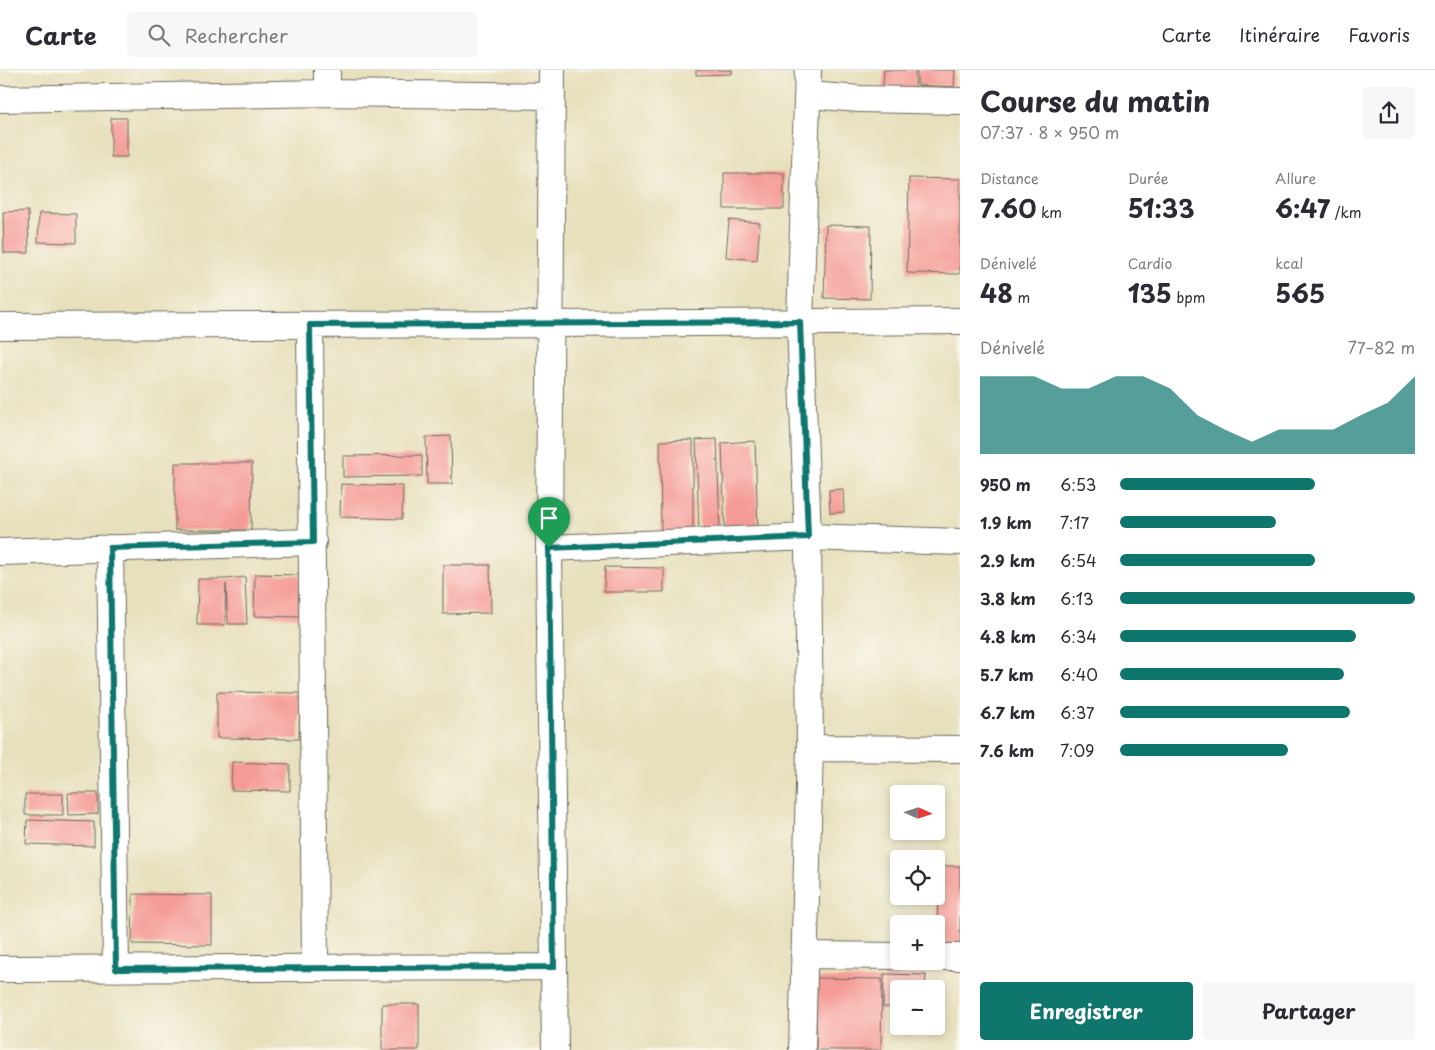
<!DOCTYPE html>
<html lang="fr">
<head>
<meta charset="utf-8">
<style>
  body { margin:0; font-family:"Playpen Sans",sans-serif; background:#f7f7f7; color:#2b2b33; height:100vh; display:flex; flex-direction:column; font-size:19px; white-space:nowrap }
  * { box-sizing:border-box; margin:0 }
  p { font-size:16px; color:#7c7c81 }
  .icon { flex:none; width:28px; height:28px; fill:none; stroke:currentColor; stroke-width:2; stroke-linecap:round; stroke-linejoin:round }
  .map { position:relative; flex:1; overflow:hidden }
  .sheet { display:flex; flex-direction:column; background:#fff; width:475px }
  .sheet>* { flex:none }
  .needle { width:32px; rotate:93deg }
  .controls { position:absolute; left:890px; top:715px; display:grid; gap:10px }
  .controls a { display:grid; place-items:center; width:55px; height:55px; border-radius:5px; background:#fff; box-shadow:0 2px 8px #0003; font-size:25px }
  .pin { position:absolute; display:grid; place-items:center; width:42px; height:42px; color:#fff; margin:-51px -21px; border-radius:50% 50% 50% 0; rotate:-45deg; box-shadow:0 0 5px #0007 }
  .pin .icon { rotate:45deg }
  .round { display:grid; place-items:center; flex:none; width:52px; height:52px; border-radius:5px; background:#f7f7f7 }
  .head { display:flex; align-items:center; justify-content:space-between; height:85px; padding:0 20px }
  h1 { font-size:28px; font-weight:700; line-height:38px }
  .figures { display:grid; grid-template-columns:repeat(3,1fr); gap:8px; height:85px; padding:5px 20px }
  .figures div { display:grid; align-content:center }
  .figures b { font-size:25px; font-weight:700 }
  .figures small { font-size:14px; font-weight:400 }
  .figures p { font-size:14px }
  .chart { height:140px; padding:10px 20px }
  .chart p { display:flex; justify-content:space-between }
  .chart svg { width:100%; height:90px; margin-top:5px; fill:#0f766e; opacity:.7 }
  .primary-button { display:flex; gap:10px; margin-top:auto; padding:10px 20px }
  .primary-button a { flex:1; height:58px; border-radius:5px; background:#0f766e; color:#fff; font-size:20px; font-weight:700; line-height:58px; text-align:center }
  .primary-button a+a { background:#f7f7f7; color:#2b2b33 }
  ul { padding:0 20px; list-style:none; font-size:16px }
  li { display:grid; grid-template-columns:80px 60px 1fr; align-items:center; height:38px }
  li i { height:12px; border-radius:6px; background:#0f766e }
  header { display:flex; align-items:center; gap:30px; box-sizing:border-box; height:70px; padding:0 25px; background:#fff; border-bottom:1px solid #e1e1e2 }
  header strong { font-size:24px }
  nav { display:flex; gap:28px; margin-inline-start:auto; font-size:18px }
  .search { width:350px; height:45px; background:#f7f7f7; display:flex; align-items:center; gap:12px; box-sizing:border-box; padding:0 18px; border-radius:5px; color:#7c7c81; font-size:19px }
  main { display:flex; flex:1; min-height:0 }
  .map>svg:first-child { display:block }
</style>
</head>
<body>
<header>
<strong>Carte</strong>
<div class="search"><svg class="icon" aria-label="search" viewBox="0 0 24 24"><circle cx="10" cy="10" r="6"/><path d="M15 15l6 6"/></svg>Rechercher</div>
<nav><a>Carte</a><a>Itinéraire</a><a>Favoris</a></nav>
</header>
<main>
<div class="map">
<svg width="960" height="980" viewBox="0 0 960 980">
  <rect width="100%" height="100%" fill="#fbf7ec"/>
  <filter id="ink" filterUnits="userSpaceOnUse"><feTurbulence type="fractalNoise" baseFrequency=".02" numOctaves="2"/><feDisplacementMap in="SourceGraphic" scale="10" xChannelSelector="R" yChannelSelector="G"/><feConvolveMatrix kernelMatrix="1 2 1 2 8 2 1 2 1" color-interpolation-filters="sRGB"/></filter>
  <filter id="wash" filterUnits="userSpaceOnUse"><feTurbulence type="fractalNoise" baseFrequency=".0096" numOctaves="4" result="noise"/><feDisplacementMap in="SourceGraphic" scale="20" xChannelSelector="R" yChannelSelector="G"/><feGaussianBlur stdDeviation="1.12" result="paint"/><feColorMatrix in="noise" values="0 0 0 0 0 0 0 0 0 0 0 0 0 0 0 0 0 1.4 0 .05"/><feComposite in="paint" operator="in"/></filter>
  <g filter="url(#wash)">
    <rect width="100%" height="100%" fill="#e7e0bd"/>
    <g id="blocks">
      <path fill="#f59b97" d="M 696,0 L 732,0 L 732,4 L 696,5 Z
        M 884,0 L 915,0 L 915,19 L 883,18 Z
        M 917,0 L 955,0 L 954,17 L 917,15 Z
        M 111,48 L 127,48 L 127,87 L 111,87 Z
        M 724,103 L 784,103 L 784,139 L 724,139 Z
        M 909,108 L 960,109 L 960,204 L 907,203 Z
        M 28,141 L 29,183 L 4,183 L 3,142 Z
        M 39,143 L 76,144 L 76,173 L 38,172 Z
        M 729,150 L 760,153 L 757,190 L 726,187 Z
        M 826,155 L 871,156 L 870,229 L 824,228 Z
        M 451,366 L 452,414 L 427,414 L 426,367 Z
        M 717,369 L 720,462 L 699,462 L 696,370 Z
        M 693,370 L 693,462 L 661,462 L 660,371 Z
        M 755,371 L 758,461 L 725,463 L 722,373 Z
        M 422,385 L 422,406 L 343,407 L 343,386 Z
        M 175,393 L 252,393 L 251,460 L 175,460 Z
        M 341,414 L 403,416 L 402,449 L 340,447 Z
        M 843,419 L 844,442 L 830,443 L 829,420 Z
        M 443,495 L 490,495 L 491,543 L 443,544 Z
        M 605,497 L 664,498 L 664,522 L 604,522 Z
        M 255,504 L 300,505 L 299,547 L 254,546 Z
        M 245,507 L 247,554 L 228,554 L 226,514 L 225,555 L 197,555 L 198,509 L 225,509 Z
        M 217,622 L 300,623 L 299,669 L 217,668 Z
        M 232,692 L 290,694 L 290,721 L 231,720 Z
        M 68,723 L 98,723 L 98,744 L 69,745 Z
        M 25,724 L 63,724 L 63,745 L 25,745 Z
        M 27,750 L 94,752 L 94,776 L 26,774 Z
        M 937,796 L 960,796 L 960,882 L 938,882 Z
        M 133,824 L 212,825 L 212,875 L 132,874 Z
        M 884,904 L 926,905 L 925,919 L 899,919 L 899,937 L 883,937 Z
        M 817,908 L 882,909 L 881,980 L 816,980 Z
        M 382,934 L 419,934 L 419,980 L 382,980 Z"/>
    </g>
  </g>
  <g filter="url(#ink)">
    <use href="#blocks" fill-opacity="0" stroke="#6d6a5e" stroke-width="1"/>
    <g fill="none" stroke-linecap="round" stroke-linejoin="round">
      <g stroke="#6d6a5e" stroke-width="28">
        <path id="minor" d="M 327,0 L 327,23
          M 552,0 L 549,478 L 555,980
          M 808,25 L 860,29 L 960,31
          M 0,29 L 327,23 L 551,26
          M 310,255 L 315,898
          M 0,256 L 551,254 L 960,251
          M 110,478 L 116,899
          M 549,478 L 808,467 L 960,472
          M 0,482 L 313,472
          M 810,678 L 960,679
          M 804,885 L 899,886
          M 936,887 L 960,887
          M 0,899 L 554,897
          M 802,980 L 810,678 L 808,467 L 800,252 L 808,0"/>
      </g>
      <use href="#minor" stroke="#fff" stroke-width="26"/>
    </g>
  </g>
  <g fill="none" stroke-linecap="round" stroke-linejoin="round" filter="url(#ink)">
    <g stroke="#fff" stroke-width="10">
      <path id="route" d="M 800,252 L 808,467 L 549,478 L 554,897 L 116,899 L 110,478 L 313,472 L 310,255 Z"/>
    </g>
    <use href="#route" stroke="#0f766e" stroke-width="6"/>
  </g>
</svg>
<div class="controls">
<a><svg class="needle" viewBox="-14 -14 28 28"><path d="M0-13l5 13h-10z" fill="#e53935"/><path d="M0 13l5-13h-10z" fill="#7c7c81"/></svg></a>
<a><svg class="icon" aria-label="locate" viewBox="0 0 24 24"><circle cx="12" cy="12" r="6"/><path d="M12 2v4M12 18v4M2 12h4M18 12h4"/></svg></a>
<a>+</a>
<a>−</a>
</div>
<div class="pin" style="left:549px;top:478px;background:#1e9e55"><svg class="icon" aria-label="arrive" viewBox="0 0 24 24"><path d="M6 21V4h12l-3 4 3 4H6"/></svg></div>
</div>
<section class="sheet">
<div class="head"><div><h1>Course du matin</h1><p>07:37 · 8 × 950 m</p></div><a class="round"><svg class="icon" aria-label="share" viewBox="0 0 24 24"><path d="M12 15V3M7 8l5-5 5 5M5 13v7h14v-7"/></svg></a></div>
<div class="figures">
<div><p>Distance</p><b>7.60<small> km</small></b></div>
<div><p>Durée</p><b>51:33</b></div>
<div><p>Allure</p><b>6:47<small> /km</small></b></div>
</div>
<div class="figures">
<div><p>Dénivelé</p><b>48<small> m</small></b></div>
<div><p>Cardio</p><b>135<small> bpm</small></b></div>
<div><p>kcal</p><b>565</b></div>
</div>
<div class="chart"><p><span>Dénivelé</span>77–82 m</p>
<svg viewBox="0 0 160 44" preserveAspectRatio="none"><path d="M0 44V6L10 6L20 6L30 12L40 12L50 6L60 6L70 12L80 25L90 32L100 38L110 32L120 32L130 32L140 25L150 19L160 6V44z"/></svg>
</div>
<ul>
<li><b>950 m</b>6:53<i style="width:66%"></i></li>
<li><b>1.9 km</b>7:17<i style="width:53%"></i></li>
<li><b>2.9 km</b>6:54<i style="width:66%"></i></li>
<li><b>3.8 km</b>6:13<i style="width:100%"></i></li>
<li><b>4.8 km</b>6:34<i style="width:80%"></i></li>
<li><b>5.7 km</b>6:40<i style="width:76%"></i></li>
<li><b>6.7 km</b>6:37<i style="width:78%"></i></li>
<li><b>7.6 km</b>7:09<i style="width:57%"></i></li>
</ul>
<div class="primary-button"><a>Enregistrer</a><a>Partager</a></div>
</section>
</main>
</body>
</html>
